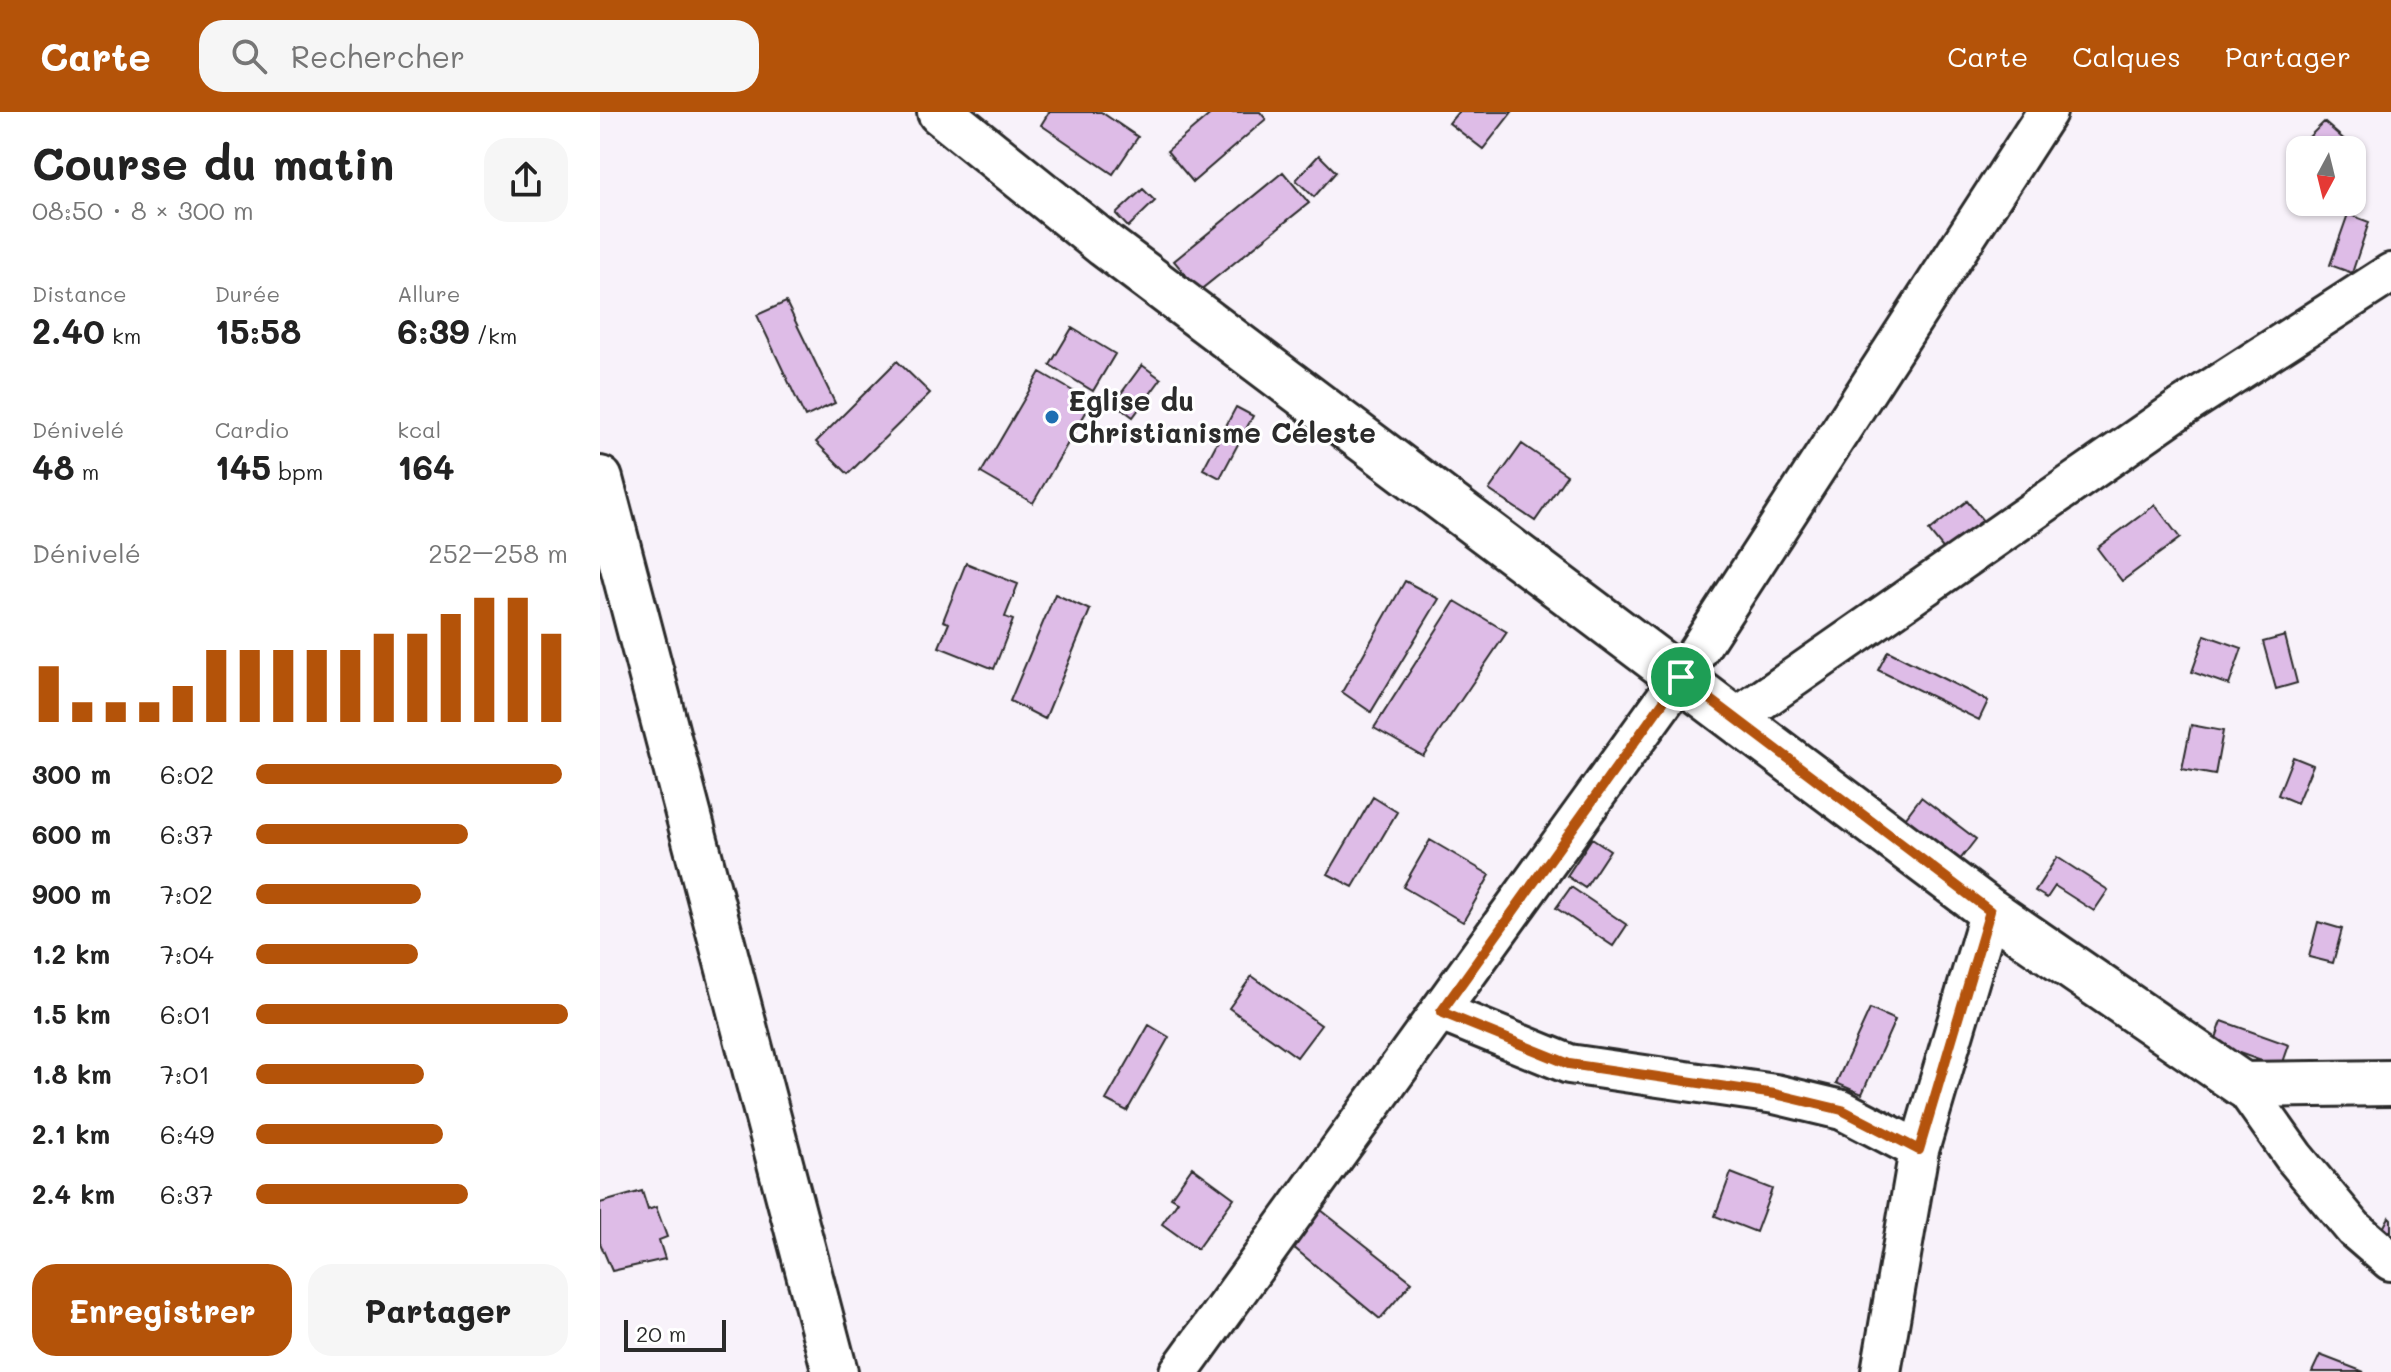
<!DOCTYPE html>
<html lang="fr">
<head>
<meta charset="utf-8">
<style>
  body { margin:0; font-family:Mali,sans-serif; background:#f6f6f6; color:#222; height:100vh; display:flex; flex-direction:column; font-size:30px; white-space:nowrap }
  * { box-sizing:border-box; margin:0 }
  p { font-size:26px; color:#767676 }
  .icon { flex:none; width:44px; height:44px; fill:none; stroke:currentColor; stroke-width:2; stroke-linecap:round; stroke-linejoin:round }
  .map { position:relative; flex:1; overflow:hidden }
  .drawer { display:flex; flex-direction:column; background:#fff; width:600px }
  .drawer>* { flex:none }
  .needle { width:52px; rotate:187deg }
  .tools { position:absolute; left:1686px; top:24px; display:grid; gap:16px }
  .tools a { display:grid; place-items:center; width:80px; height:80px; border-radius:16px; background:#fff; box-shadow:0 2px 6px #0004; font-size:40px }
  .scale { position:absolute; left:24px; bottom:20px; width:102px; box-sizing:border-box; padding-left:8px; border:4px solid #2b2b2b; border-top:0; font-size:22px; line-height:28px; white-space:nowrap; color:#2b2b2b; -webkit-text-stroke:6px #fff; paint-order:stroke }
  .pin { position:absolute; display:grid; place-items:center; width:68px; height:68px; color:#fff; margin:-34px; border:4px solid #fff; border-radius:50%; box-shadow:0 2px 8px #0007 }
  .round { display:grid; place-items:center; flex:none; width:84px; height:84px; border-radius:24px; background:#f6f6f6 }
  .summary { display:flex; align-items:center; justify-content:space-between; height:136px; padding:0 32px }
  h1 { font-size:44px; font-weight:800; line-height:60px }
  .metrics { display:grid; grid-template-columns:repeat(3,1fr); gap:12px; height:136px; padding:8px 32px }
  .metrics div { display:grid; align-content:center }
  .metrics b { font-size:34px; font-weight:800 }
  .metrics small { font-size:22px; font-weight:400 }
  .metrics p { font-size:22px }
  .chart { height:224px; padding:16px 32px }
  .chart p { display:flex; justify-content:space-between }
  .chart svg { width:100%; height:144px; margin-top:8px; stroke:#b45309; stroke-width:6 }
  .cta { display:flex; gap:16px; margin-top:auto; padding:16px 32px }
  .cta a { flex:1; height:92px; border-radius:24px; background:#b45309; color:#fff; font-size:32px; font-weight:800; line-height:92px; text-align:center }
  .cta a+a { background:#f6f6f6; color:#222 }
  ul { padding:0 32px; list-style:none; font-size:26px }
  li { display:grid; grid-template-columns:128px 96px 1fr; align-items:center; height:60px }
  li i { height:20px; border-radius:10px; background:#b45309 }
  header { display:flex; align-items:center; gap:48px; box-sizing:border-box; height:112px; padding:0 40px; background:#b45309; color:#fff }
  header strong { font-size:38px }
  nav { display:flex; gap:44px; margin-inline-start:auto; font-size:28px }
  .search { width:560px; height:72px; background:#f6f6f6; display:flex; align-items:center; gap:20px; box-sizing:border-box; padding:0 28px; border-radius:24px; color:#767676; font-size:30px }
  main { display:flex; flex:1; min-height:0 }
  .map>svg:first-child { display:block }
</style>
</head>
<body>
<header>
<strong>Carte</strong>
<div class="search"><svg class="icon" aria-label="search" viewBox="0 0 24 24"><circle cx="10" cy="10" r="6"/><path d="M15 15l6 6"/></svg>Rechercher</div>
<nav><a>Carte</a><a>Calques</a><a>Partager</a></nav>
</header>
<main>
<section class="drawer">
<div class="summary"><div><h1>Course du matin</h1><p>08:50 · 8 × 300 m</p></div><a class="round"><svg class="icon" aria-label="share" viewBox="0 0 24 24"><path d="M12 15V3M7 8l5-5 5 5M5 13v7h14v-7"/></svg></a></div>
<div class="metrics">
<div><p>Distance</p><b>2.40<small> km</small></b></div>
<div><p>Durée</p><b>15:58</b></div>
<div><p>Allure</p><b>6:39<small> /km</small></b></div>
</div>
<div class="metrics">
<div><p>Dénivelé</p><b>48<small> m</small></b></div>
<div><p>Cardio</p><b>145<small> bpm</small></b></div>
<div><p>kcal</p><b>164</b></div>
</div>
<div class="chart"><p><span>Dénivelé</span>252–258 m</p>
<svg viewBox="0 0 160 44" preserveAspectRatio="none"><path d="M5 44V27M15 44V38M25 44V38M35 44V38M45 44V33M55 44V22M65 44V22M75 44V22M85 44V22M95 44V22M105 44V17M115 44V17M125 44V11M135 44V6M145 44V6M155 44V17"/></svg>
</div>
<ul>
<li><b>300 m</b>6:02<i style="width:98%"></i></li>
<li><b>600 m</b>6:37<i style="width:68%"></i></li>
<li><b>900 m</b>7:02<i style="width:53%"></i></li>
<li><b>1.2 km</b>7:04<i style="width:52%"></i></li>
<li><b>1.5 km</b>6:01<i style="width:100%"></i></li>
<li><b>1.8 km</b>7:01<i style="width:54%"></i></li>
<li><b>2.1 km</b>6:49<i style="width:60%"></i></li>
<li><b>2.4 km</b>6:37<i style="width:68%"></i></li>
</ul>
<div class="cta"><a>Enregistrer</a><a>Partager</a></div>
</section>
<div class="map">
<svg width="1791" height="1260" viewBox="0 0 1791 1260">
  <rect width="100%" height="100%" fill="#f8f2fa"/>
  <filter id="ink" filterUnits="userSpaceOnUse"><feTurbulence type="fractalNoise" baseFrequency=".0125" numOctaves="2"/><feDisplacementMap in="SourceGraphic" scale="16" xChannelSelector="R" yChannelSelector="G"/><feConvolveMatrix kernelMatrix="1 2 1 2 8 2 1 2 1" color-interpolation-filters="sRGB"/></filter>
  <g filter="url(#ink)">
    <path fill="#debce7" stroke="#2b2b2b" stroke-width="2" d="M 449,0 L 501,0 L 538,25 L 513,62 L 441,13 Z
      M 613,0 L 660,0 L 666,7 L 593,70 L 567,39 Z
      M 858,0 L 912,0 L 883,37 L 849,11 Z
      M 1724,10 L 1755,37 L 1752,40 L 1752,38 L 1719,38 L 1707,27 Z
      M 719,43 L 736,60 L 714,85 L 696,68 Z
      M 683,60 L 709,91 L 599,179 L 574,149 Z
      M 543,77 L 555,89 L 528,115 L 516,102 Z
      M 1748,102 L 1769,110 L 1752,161 L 1730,153 Z
      M 186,190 L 235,291 L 205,305 L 157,203 Z
      M 472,216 L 515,242 L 493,279 L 450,253 Z
      M 297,249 L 330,281 L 248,362 L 216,330 Z
      M 542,253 L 561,267 L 533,305 L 514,291 Z
      M 440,260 L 492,290 L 433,391 L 381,361 Z
      M 636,295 L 653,304 L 620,366 L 603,357 Z
      M 922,332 L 967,363 L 935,409 L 889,378 Z
      M 1367,389 L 1388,415 L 1350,445 L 1329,419 Z
      M 1555,393 L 1580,426 L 1522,469 L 1497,436 Z
      M 366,451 L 418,472 L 405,505 L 413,508 L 394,557 L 339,535 L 349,511 L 343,509 Z
      M 805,469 L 839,487 L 771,600 L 742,580 Z
      M 455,482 L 490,498 L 445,607 L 410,589 Z
      M 855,489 L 907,520 L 823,644 L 774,616 Z
      M 1605,523 L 1642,536 L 1629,573 L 1592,560 Z
      M 1685,524 L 1697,571 L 1676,577 L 1663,530 Z
      M 1288,539 L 1388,589 L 1379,608 L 1278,558 Z
      M 1591,613 L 1623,619 L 1615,663 L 1582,657 Z
      M 1693,645 L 1713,653 L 1697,691 L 1678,683 Z
      M 773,685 L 797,700 L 753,775 L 728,762 Z
      M 1321,685 L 1376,727 L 1355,754 L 1300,713 Z
      M 992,726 L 1010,738 L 985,776 L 967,764 Z
      M 830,728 L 890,763 L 863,810 L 803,775 Z
      M 1457,745 L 1508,778 L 1494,799 L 1455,774 L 1447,786 L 1435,779 Z
      M 971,775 L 1027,813 L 1013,834 L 956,796 Z
      M 1718,810 L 1742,817 L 1733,851 L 1709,845 Z
      M 652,864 L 721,913 L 697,945 L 629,896 Z
      M 1270,897 L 1295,908 L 1262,982 L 1236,971 Z
      M 1622,909 L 1689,933 L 1681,956 L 1614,932 Z
      M 549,913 L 569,925 L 527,999 L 506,988 Z
      M 592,1055 L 634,1086 L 597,1137 L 562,1112 L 578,1089 L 571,1085 Z
      M 1131,1061 L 1172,1077 L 1156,1120 L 1115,1104 Z
      M 42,1079 L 48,1098 L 56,1095 L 67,1125 L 59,1128 L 65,1147 L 12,1159 L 0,1131 L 0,1091 Z
      M 721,1098 L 812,1170 L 780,1207 L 692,1134 Z
      M 1789,1105 L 1791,1107 L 1791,1135 L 1777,1128 Z
      M 1720,1243 L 1764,1260 L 1712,1260 Z"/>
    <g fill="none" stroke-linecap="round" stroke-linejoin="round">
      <g stroke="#2b2b2b" stroke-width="44">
        <path id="minor" d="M 1136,606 L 1578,298 L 1791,161
          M 841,900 L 969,952 L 1175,982 L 1242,998 L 1319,1038
          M 1643,973 L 1694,1045 L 1754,1117 L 1791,1149
          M 579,1260 L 1081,565 L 1447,0
          M 1281,1260 L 1319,1038 L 1390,799"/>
      </g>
      <g stroke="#2b2b2b" stroke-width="50">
        <path id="tertiary" d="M 340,0 L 505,133 L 1390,799 L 1643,973 L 1791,971"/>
      </g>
      <g stroke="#2b2b2b" stroke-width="50">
        <path id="primary" d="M 0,367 L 235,1260"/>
      </g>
      <use href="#minor" stroke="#fff" stroke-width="38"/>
      <use href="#tertiary" stroke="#fff" stroke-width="44"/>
      <use href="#primary" stroke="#fff" stroke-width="44"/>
    </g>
  </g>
  <g fill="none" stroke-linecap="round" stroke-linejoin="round" filter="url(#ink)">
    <g stroke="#fff" stroke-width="16">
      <path id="route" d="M 1081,565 L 1390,799 L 1319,1038 L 1242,998 L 1175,982 L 969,952 L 841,900 Z"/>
    </g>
    <use href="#route" stroke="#b45309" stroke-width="10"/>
  </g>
  <circle fill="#1f6fb2" stroke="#fff" stroke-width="3" cx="452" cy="305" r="8"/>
  <g text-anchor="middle" stroke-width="6" stroke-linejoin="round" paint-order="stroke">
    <g font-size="28" font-weight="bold" fill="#2b2b2b" stroke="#fff" text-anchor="start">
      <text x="468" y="299">Eglise du<tspan x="468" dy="32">Christianisme Céleste</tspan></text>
    </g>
  </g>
</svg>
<div class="tools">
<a><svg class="needle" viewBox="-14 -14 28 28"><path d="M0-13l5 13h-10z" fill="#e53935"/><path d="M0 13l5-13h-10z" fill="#767676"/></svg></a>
</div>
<div class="scale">20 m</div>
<div class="pin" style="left:1081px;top:565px;background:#1e9e55"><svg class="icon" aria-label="arrive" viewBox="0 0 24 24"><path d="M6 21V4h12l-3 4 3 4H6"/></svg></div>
</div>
</main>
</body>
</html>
